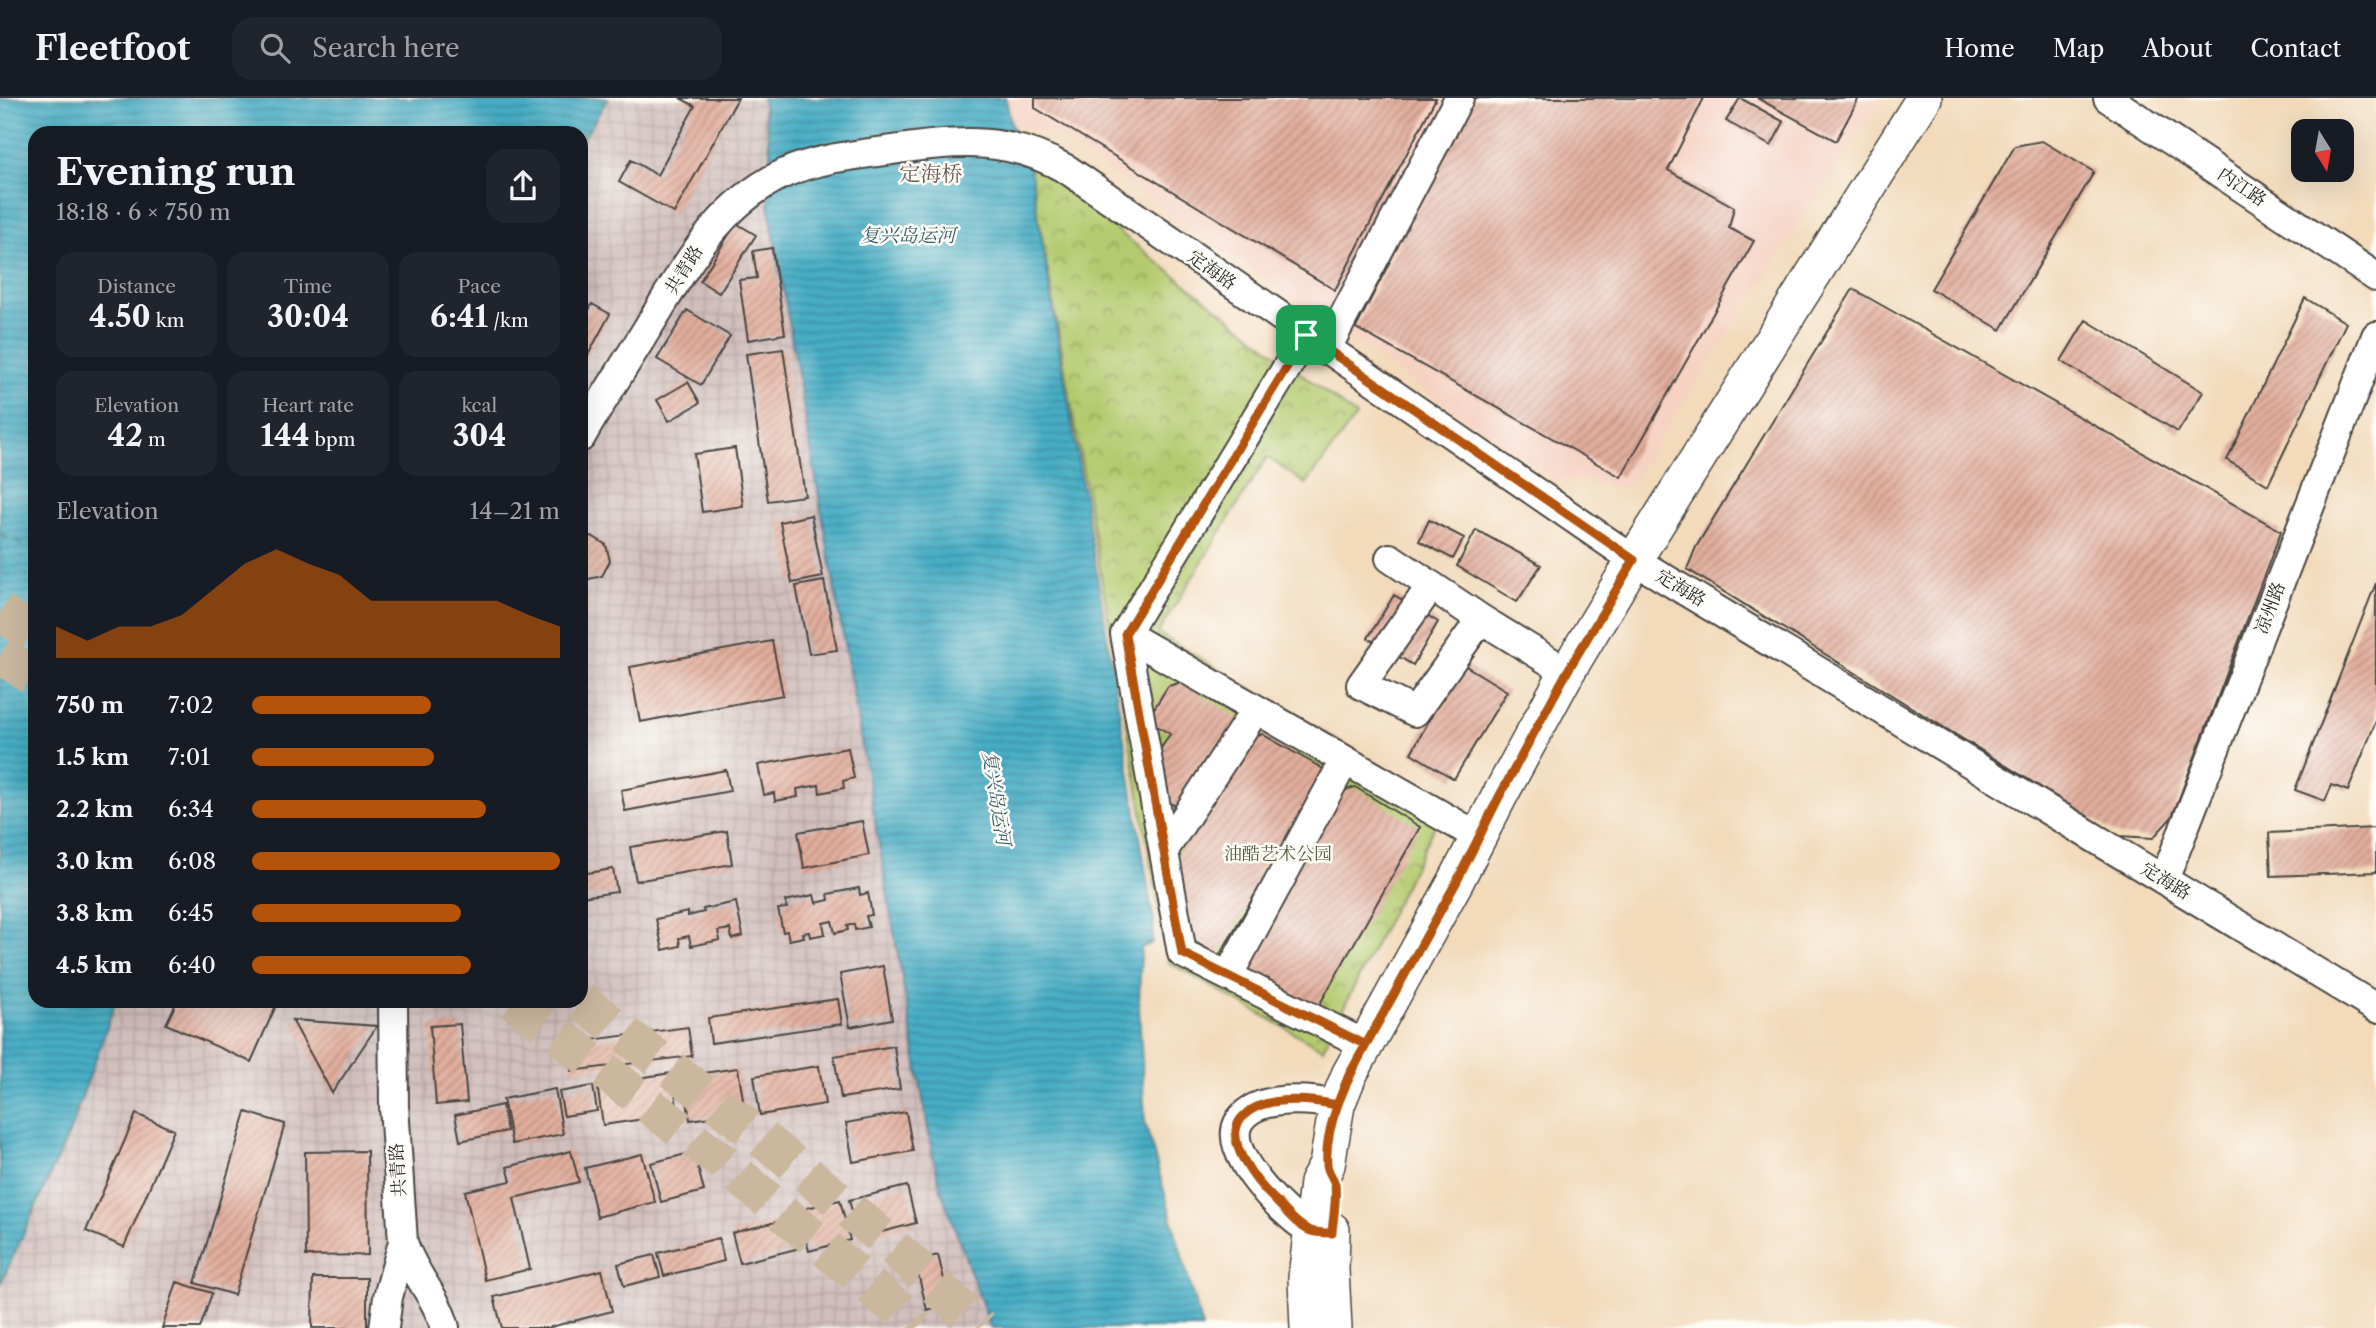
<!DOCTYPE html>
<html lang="en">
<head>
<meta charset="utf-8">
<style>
  body { margin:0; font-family:"Libre Caslon Text","Noto Serif SC",serif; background:#20242c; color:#f1f3f6; height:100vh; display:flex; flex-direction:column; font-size:26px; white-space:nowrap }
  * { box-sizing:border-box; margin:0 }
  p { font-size:23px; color:#9ea1a6 }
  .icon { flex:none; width:38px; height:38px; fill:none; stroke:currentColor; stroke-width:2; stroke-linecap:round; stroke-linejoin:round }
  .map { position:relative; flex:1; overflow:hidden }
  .details { position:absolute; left:28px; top:28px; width:560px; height:882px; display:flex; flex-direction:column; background:#171b24; border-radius:21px; box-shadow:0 7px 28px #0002 }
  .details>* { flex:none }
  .needle { width:46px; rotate:169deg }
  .fabs { position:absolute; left:2291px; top:21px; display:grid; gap:14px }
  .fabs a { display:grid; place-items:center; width:63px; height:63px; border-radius:14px; background:#171b24; box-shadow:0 7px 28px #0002; font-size:35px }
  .pin { position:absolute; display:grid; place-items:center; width:60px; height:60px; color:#fff; margin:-30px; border-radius:14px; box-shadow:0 4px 10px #0006 }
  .round { display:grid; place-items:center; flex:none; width:74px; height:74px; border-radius:21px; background:#20242c }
  .summary { display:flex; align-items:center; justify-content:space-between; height:119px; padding:0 28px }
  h1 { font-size:38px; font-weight:700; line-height:52px }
  .metrics { display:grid; grid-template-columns:repeat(3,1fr); gap:10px; height:119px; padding:7px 28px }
  .metrics div { display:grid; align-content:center; border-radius:18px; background:#20242c; text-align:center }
  .metrics b { font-size:30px; font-weight:700 }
  .metrics small { font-size:19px; font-weight:400 }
  .metrics p { font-size:19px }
  .chart { height:196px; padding:14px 28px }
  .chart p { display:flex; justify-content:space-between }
  .chart svg { width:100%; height:126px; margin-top:7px; fill:#b45309; opacity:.7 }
  ul { padding:0 28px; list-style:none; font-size:23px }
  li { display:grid; grid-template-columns:112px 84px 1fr; align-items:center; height:52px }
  li i { height:18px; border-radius:9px; background:#b45309 }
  header { display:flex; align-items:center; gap:42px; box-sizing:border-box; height:98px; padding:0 35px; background:#171b24; border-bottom:2px solid #363941 }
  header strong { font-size:33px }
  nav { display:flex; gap:38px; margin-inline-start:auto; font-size:24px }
  .search { width:490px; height:63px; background:#20242c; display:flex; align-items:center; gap:18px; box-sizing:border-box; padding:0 24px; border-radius:21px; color:#9ea1a6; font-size:26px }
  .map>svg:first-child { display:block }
</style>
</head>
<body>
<header>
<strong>Fleetfoot</strong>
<div class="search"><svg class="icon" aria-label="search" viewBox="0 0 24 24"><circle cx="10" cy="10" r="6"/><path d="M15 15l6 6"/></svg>Search here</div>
<nav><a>Home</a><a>Map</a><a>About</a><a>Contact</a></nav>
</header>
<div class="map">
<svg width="2376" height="1230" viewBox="0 0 2376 1230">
  <defs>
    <pattern id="industrial-grid" width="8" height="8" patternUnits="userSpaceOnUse" patternTransform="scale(1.75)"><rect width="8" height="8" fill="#d1bfbd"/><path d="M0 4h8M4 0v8" fill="none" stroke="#b4a4a3"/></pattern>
    <pattern id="park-crowns" width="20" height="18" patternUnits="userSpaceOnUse" patternTransform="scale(1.75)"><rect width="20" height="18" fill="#b4ca6e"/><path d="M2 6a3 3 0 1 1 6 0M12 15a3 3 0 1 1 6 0" fill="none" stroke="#93a45b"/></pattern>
    <pattern id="water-rules" width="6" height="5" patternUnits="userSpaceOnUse" patternTransform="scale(1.75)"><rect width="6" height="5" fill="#46adc5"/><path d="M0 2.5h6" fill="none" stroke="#3b8da0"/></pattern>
    <pattern id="building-hatch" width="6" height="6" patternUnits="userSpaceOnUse" patternTransform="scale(1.75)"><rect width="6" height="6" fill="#e2ae9d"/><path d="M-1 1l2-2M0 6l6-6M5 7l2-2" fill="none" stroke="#b78e80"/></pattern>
  </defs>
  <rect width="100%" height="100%" fill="#fdfcf7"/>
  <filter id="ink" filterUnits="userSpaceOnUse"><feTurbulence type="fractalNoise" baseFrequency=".0143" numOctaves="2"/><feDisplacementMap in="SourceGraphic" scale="14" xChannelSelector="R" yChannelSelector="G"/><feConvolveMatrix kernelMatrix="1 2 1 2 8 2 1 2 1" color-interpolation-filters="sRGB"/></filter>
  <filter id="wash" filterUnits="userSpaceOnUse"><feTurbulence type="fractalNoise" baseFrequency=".00686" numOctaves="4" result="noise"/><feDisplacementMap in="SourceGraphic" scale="28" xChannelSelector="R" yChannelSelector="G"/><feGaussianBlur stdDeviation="1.57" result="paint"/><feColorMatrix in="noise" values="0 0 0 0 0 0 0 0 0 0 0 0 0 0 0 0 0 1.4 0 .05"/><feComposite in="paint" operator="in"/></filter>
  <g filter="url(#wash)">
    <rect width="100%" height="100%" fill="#f2dabb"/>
    <path fill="#f6d2c3" d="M 1007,0 L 1881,0 L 1628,390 L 1585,382 L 1556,383 L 1066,44 L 1037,31 L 1011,26 Z"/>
    <path fill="url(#industrial-grid)" d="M 608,0 L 762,0 L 771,58 L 769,109 L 932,1054 L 941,1092 L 991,1230 L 0,1230 L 0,1187 L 69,1035 L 116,903 L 581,903 L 581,44 Z"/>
    <path fill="url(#park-crowns)" stroke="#707a4c" stroke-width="2" d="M 1029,64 L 1356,318 L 1306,386 L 1267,359 L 1158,535 L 1445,707 L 1323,951 L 1168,864 Z"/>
    <path fill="url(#water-rules)" stroke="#386c78" stroke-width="2" d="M 0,0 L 608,0 L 581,44 L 581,35 L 35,35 L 35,903 L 116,903 L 69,1035 L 0,1187 Z
      M 762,0 L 1006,0 L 1011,26 L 1029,64 L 1154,824 L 1152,845 L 1141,850 L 1139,908 L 1145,1024 L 1202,1230 L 991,1230 L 941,1092 L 932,1054 L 769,109 L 771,58 Z"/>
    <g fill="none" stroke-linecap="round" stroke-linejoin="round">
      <path stroke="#365f69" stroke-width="2" stroke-dasharray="9 7" stroke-linecap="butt" d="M 0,436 L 35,452"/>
    </g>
    <g id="blocks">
      <path fill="url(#building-hatch)" d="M 680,0 L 738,0 L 674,115 L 619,84 L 631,62 L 657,77 L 695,8 Z
        M 1035,0 L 1436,0 L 1335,192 L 1035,10 Z
        M 1473,0 L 1704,0 L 1668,72 L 1734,109 L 1729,130 L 1754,143 L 1621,379 L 1356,230 Z
        M 1740,0 L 1784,24 L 1771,48 L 1726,23 Z
        M 1757,0 L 1859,0 L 1836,43 Z
        M 2042,43 L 2094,74 L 2001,232 L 1931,191 L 2015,48 Z
        M 736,125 L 756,137 L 719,195 L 700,183 Z
        M 772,150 L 785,236 L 748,242 L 739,182 L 757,180 L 753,153 Z
        M 1853,191 L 2281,433 L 2172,719 L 2153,740 L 2120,738 L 1687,471 L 1696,449 Z
        M 2305,200 L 2346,225 L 2268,387 L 2227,362 Z
        M 592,206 L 610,216 L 581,270 L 581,227 Z
        M 687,212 L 730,238 L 701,287 L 657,261 Z
        M 2086,222 L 2203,294 L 2178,334 L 2061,263 Z
        M 783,251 L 805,398 L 768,403 L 746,256 Z
        M 688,284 L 700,305 L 669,323 L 657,302 Z
        M 735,350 L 743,408 L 702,414 L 694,356 Z
        M 811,417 L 823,479 L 792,485 L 780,424 Z
        M 1429,422 L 1464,440 L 1453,461 L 1419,443 Z
        M 1476,432 L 1541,467 L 1517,504 L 1457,468 Z
        M 592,438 L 606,447 L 610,463 L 602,478 L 585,482 L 581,480 L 581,440 Z
        M 824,483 L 837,552 L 809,556 L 796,488 Z
        M 2376,485 L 2376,623 L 2348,693 L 2332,687 L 2325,703 L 2295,692 Z
        M 581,491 L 587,501 L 588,510 L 581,522 Z
        M 1394,497 L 1438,524 L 1413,567 L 1368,540 Z
        M 772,543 L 783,597 L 640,624 L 630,569 Z
        M 1461,565 L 1507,593 L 1454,681 L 1411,655 Z
        M 1182,584 L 1243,623 L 1184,713 L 1169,704 L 1156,658 L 1170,636 L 1147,622 L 1168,588 Z
        M 1262,636 L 1327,673 L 1219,858 L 1195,844 L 1174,762 L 1247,639 Z
        M 848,650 L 854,680 L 843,683 L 844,690 L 820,695 L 819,687 L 797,691 L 798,699 L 775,703 L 774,695 L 764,697 L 758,667 Z
        M 726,672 L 730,693 L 625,713 L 621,692 Z
        M 1355,689 L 1420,729 L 1317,911 L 1247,878 L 1242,864 L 1340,694 Z
        M 862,723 L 869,757 L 804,770 L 798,734 Z
        M 2376,730 L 2376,774 L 2271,778 L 2269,735 Z
        M 727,733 L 732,766 L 636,783 L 630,749 Z
        M 613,771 L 617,794 L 581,799 L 581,776 Z
        M 859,790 L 860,797 L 868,795 L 872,817 L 866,818 L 869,829 L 855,832 L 854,826 L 847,828 L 848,832 L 835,835 L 832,823 L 823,825 L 825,836 L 810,839 L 809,834 L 803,835 L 804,839 L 789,842 L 787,833 L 783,834 L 778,811 L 787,810 L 785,803 L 814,797 L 816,805 L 829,802 L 828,796 Z
        M 736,804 L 743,838 L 732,841 L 730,831 L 718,833 L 720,842 L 691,848 L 689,838 L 679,840 L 680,848 L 663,852 L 656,821 L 688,814 L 688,818 L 704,814 L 703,811 Z
        M 883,868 L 892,921 L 850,929 L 840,876 Z
        M 838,901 L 842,926 L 711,945 L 708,920 Z
        M 177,903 L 278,903 L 251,964 L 166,926 Z
        M 292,922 L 377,928 L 332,995 Z
        M 460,926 L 467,1004 L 436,1007 L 430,928 Z
        M 688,929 L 692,958 L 571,973 L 568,945 Z
        M 894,948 L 900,991 L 841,1000 L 834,958 Z
        M 819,968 L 825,1006 L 760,1017 L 754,978 Z
        M 738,970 L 745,1014 L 690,1022 L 683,978 Z
        M 672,975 L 678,1016 L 603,1027 L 597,986 Z
        M 593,988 L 597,1013 L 564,1018 L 559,994 Z
        M 555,991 L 563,1036 L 512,1046 L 503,1001 Z
        M 502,1007 L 507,1033 L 460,1043 L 455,1017 Z
        M 246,1014 L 285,1026 L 234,1197 L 195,1185 Z
        M 906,1014 L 913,1053 L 853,1064 L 846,1025 Z
        M 136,1016 L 174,1032 L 124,1149 L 86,1133 Z
        M 367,1053 L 368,1157 L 306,1158 L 305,1054 Z
        M 571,1053 L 579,1084 L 514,1100 L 530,1171 L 485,1182 L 465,1093 L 511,1083 L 507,1069 Z
        M 694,1054 L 704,1093 L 661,1104 L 651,1065 Z
        M 642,1056 L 655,1104 L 597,1119 L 585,1070 Z
        M 907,1088 L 916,1125 L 859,1140 L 849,1102 Z
        M 840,1102 L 850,1142 L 809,1153 L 798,1112 Z
        M 792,1120 L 800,1150 L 740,1165 L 732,1135 Z
        M 719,1140 L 724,1163 L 664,1178 L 658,1155 Z
        M 654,1157 L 660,1179 L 624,1188 L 618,1166 Z
        M 938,1157 L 950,1206 L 927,1212 L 915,1163 Z
        M 602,1172 L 612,1213 L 547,1230 L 502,1230 L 494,1199 Z
        M 313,1180 L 367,1180 L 367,1230 L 312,1230 Z
        M 177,1184 L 212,1195 L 200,1230 L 162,1230 Z"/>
    </g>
  </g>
  <g filter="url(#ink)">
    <use href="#blocks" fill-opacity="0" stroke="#494541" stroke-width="2"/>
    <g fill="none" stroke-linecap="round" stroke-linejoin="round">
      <path stroke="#cab79e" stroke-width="38" stroke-dasharray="38 19" stroke-linecap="butt" d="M 0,514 L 35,536
        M 0,557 L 35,579
        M 514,903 L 721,1063 L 899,1212 L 917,1230
        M 581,903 C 718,1006 858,1109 980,1230"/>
      <g stroke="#494541" stroke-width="32">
        <path id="minor" d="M 2108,0 L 2376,179
          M 1306,238 L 1125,536 L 1182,855 L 1366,947
          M 1326,252 L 1459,0
          M 581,339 C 602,302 625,267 647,231 C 685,170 717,106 785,75 C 820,59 861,57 899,51 C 962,42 1010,39 1068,72 L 1634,462 L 2376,910
          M 1390,460 L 1481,521 L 1567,574
          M 1431,488 L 1361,587 L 1415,614 L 1481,521
          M 1125,536 L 1479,739
          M 1164,752 L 1256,611
          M 2164,782 L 2376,238
          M 1228,878 L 1345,662
          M 393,903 L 394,1008 L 403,1144 C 412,1175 437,1198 445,1230
          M 1327,1135 C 1303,1132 1295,1122 1278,1106 C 1262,1090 1223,1047 1240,1022 C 1258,996 1311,1001 1337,1007
          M 384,1230 L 388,1199 L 403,1144"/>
      </g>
      <g stroke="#494541" stroke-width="38">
        <path id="major" d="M 1332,1132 L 1331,1172 L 1334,1230
          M 1308,1230 L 1306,1180 L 1317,1085 L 1327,1067 L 1337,1007 L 1349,977 L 1456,783 L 1499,699 L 1567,574 L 1634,462 L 1924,0"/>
      </g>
      <use href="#minor" stroke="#fff" stroke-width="28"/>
      <use href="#major" stroke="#fff" stroke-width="35"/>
    </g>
  </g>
  <g fill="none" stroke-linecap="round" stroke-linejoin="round" filter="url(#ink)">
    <g stroke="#fff" stroke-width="14">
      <path id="route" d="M 1306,237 L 1125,536 L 1182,855 L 1366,947 C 1348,980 1324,1027 1327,1066 C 1327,1073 1333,1079 1335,1086 C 1337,1101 1333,1120 1332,1135 C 1326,1135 1317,1135 1311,1133 C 1297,1128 1284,1111 1274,1101 C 1258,1086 1224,1045 1240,1022 C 1259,996 1310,1001 1337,1007 L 1349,977 L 1457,783 L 1499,699 L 1567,574 L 1634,462 L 1306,237"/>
    </g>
    <use href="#route" stroke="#b45309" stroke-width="9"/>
  </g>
  <g text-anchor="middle" stroke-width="5" stroke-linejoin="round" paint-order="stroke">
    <g font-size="18" fill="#2b2b2b" stroke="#fdfcf7">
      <text transform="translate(2242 89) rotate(34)" y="6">内江路</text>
      <text transform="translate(684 172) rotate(-58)" y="6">共青路</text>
      <text transform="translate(1212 172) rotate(35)" y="6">定海路</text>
      <text transform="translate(1681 490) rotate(31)" y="6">定海路</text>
      <text transform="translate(2270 510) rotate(-69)" y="6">凉州路</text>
      <text transform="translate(2166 783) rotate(31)" y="6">定海路</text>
      <text transform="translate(398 1072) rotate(-94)" y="6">共青路</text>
    </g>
    <g font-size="18" fill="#545b3f" stroke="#fdfcf7">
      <text x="1278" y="762">油酷艺术公园</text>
    </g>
    <g font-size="19" font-style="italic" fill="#365f69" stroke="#fdfcf7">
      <text x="908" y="144">复兴岛运河</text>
      <text transform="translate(997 700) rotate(81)" y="7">复兴岛运河</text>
    </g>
    <g font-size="21" fill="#6b5953" stroke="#fdfcf7">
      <text x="931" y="83">定海桥</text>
    </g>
  </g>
</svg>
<div class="fabs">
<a><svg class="needle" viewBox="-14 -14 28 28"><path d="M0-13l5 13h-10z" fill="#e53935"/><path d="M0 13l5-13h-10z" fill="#9ea1a6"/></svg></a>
</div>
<div class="pin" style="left:1306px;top:237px;background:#1e9e55"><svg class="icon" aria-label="arrive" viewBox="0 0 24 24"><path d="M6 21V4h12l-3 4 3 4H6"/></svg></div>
<section class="details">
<div class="summary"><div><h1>Evening run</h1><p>18:18 · 6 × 750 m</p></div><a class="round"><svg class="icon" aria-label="share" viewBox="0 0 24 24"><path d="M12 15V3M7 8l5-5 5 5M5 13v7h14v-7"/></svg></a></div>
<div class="metrics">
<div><p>Distance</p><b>4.50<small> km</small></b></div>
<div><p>Time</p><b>30:04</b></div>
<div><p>Pace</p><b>6:41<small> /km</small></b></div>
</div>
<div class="metrics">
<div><p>Elevation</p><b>42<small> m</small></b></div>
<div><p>Heart rate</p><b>144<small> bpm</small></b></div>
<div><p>kcal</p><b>304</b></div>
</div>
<div class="chart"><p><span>Elevation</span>14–21 m</p>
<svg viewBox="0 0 160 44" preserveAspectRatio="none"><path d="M0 44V33L10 38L20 33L30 33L40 29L50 20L60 11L70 6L80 11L90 15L100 24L110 24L120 24L130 24L140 24L150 29L160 33V44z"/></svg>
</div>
<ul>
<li><b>750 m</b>7:02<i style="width:58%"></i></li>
<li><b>1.5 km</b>7:01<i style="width:59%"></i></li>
<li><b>2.2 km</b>6:34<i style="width:76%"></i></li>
<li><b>3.0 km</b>6:08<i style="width:100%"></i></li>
<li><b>3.8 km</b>6:45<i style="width:68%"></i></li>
<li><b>4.5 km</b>6:40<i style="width:71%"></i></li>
</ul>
</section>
</div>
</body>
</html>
